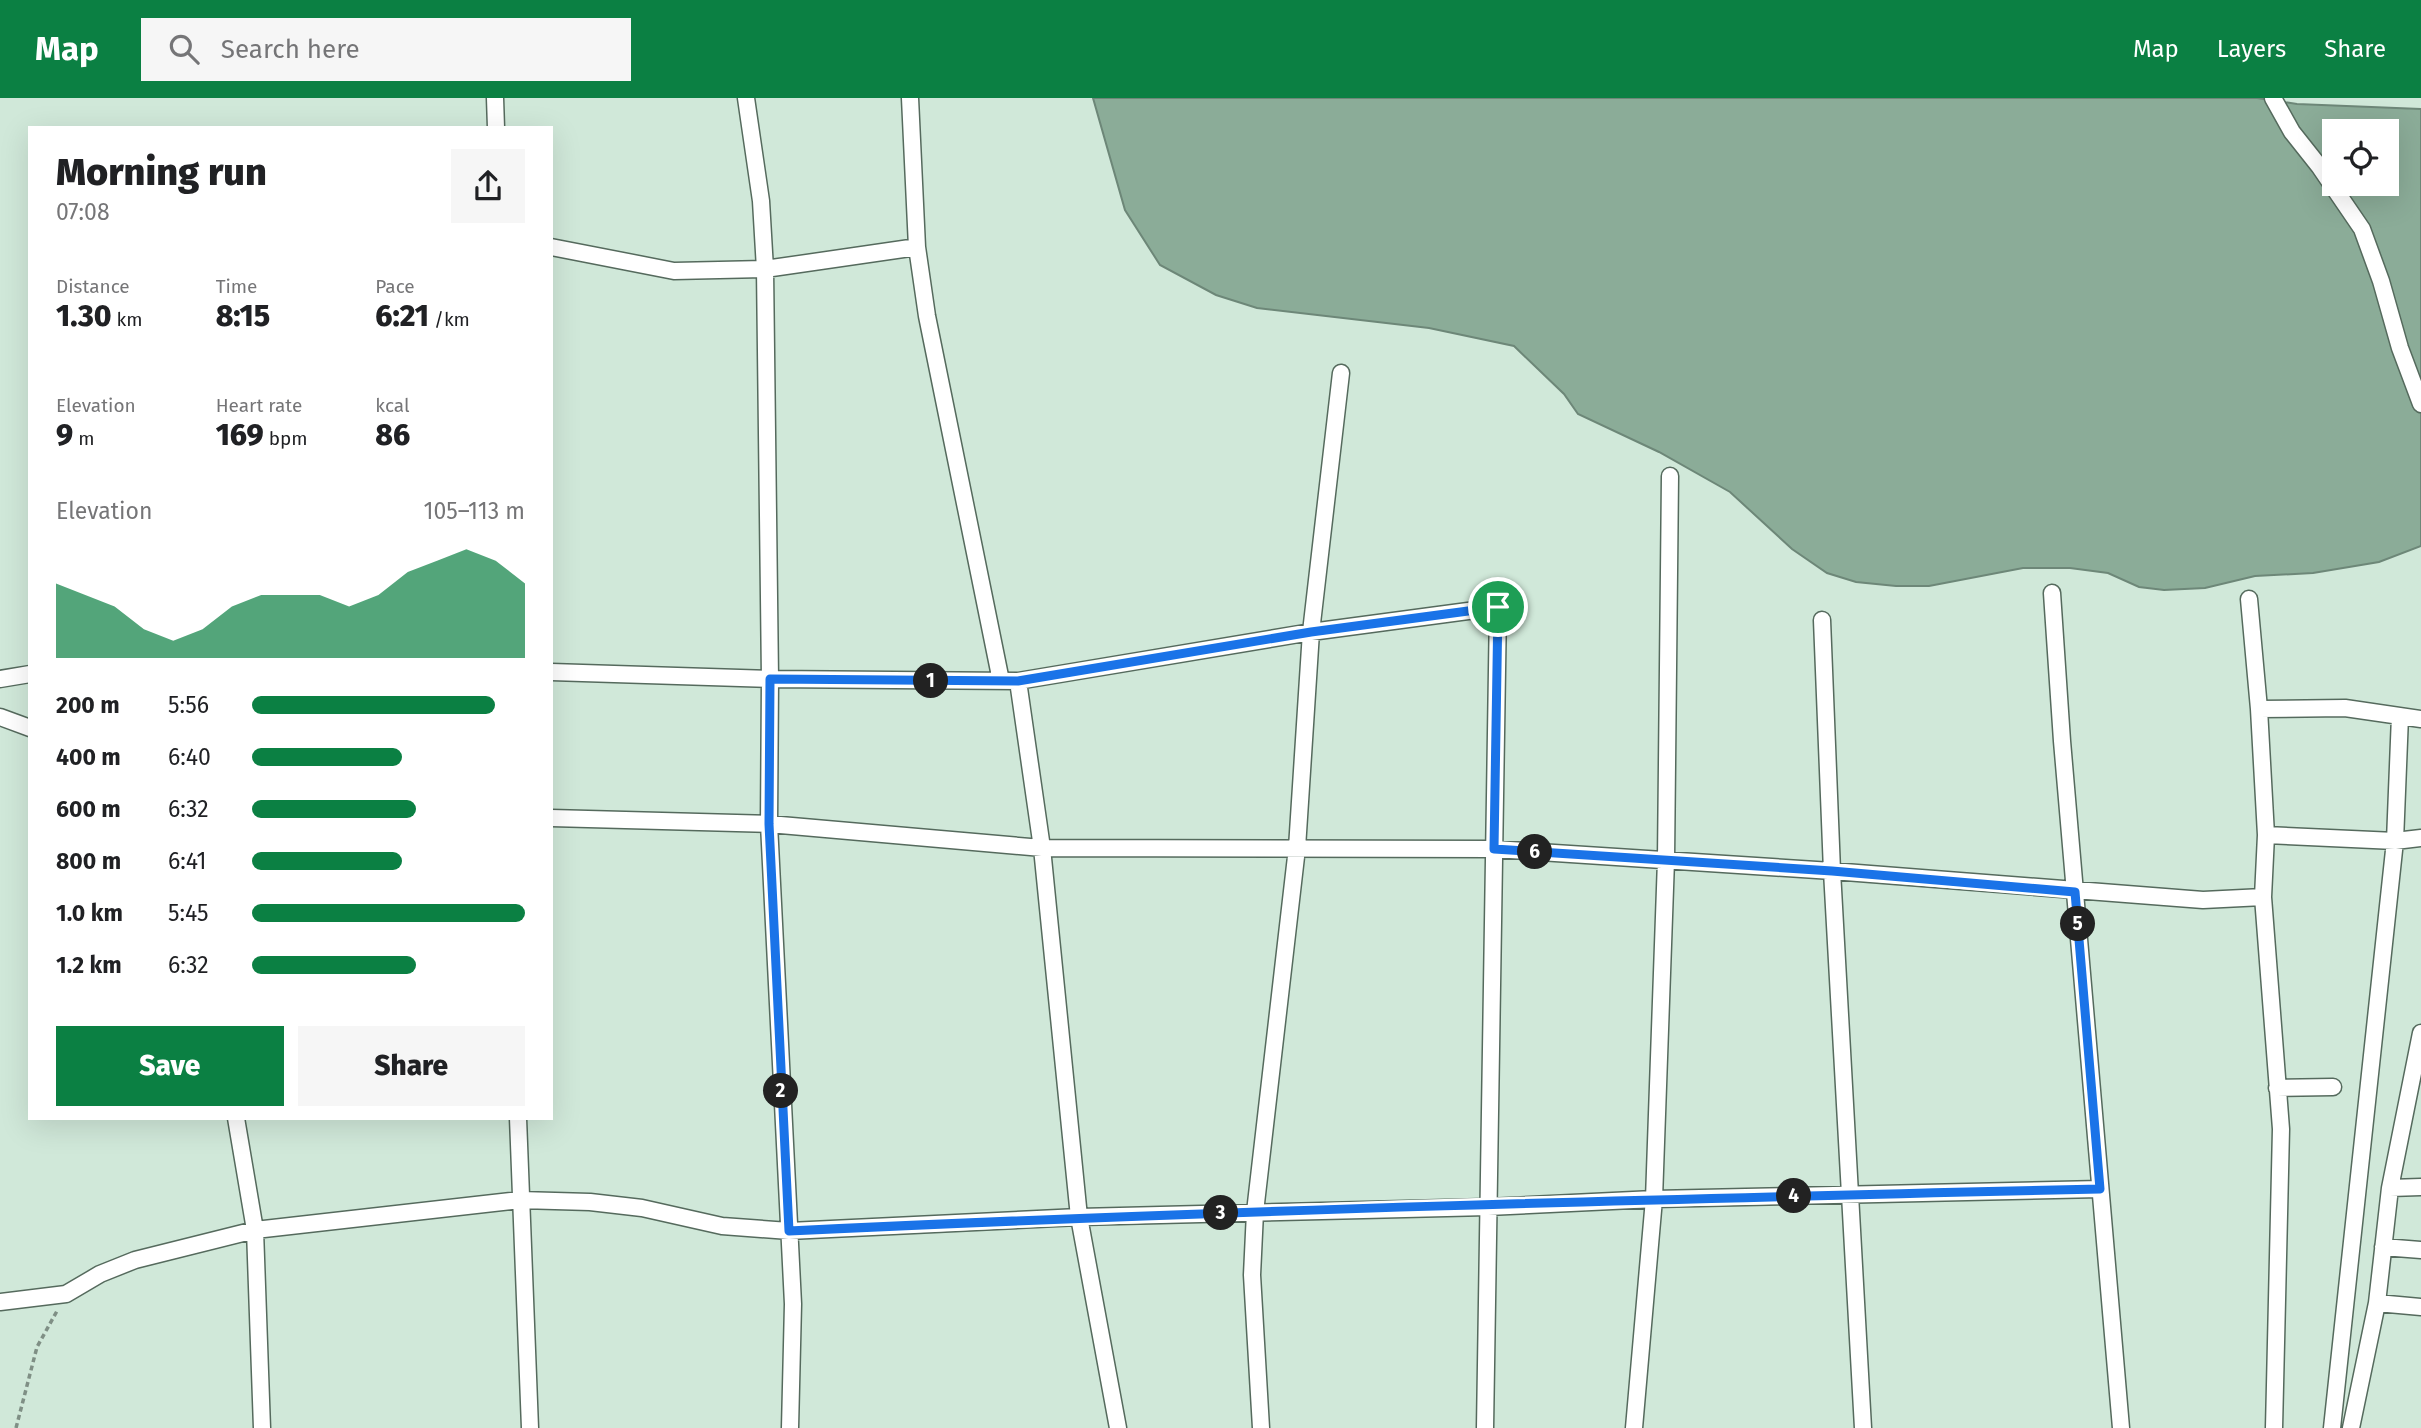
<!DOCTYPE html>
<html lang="en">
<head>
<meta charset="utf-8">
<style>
  body { margin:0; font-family:"Fira Sans",sans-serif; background:#f6f6f6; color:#202124; height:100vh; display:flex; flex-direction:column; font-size:26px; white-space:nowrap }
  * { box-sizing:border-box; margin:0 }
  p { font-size:23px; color:#757577 }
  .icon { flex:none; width:38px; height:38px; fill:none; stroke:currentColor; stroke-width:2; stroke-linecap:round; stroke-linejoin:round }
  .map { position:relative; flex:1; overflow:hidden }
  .details { position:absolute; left:28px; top:28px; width:525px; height:994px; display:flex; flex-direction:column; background:#fff; border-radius:0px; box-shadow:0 7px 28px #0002 }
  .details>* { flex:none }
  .buttons { position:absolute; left:2322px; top:21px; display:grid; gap:14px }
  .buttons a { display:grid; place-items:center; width:77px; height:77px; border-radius:0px; background:#fff; box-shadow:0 7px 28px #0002; font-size:35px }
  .pin { position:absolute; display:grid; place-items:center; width:60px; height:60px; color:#fff; margin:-30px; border:4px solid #fff; border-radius:50%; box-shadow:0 2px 7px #0007 }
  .km { position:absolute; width:35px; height:35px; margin:-18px; border-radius:50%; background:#222; color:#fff; font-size:19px; line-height:35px; text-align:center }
  .round { display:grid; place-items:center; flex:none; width:74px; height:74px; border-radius:0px; background:#f6f6f6 }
  .head { display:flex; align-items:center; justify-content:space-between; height:119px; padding:0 28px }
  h1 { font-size:38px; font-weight:800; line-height:52px }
  .figures { display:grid; grid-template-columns:repeat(3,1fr); gap:10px; height:119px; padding:7px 28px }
  .figures div { display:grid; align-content:center }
  .figures b { font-size:30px; font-weight:800 }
  .figures small { font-size:19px; font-weight:400 }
  .figures p { font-size:19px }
  .chart { height:196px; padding:14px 28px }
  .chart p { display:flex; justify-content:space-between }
  .chart svg { width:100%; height:126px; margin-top:7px; fill:#0b8043; opacity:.7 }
  .action { display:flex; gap:14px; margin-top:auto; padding:14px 28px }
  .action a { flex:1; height:80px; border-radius:0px; background:#0b8043; color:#fff; font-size:28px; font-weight:800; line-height:80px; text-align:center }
  .action a+a { background:#f6f6f6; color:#202124 }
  ul { padding:0 28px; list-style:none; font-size:23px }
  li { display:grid; grid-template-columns:112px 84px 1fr; align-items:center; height:52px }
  li i { height:18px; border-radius:9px; background:#0b8043 }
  header { display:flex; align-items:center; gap:42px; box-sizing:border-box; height:98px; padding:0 35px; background:#0b8043; color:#fff }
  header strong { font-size:33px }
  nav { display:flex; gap:38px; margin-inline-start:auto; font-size:24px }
  .search { width:490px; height:63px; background:#f6f6f6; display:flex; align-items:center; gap:18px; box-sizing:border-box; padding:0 24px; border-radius:0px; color:#757577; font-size:26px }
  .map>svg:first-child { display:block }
</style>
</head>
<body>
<header>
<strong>Map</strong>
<div class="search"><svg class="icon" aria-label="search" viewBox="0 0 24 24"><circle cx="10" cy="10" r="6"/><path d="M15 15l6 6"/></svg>Search here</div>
<nav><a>Map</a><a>Layers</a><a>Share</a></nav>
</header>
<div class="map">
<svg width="2421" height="1330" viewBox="0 0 2421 1330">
  <rect width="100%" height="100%" fill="#d0e8d9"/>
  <path fill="#8bac98" stroke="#6d8778" stroke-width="2" fill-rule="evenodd" d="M 1093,0 L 2257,0 L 2297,6 L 2421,11 L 2421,448 L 2379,464 L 2313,475 L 2255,478 L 2205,490 L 2164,492 L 2139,489 L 2108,475 L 2070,470 L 2023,470 L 1929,488 L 1896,488 L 1856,484 L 1827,475 L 1792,451 L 1730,394 L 1659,354 L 1578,316 L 1564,296 L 1514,248 L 1429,230 L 1257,210 L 1216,197 L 1160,167 L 1125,112 ZM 2334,33 L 2387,33 L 2387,86 L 2334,86 Z"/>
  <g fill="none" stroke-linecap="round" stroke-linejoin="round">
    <g stroke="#556a5d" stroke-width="19">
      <path id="street" d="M 495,0 L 496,30
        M 746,0 L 761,103 L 765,171 L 770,581 L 769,726 L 793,1206 L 790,1330
        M 910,0 L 917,149 L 927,218 L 1001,583
        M 2273,0 L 2292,34 L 2319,68 L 2362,131 L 2381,183 L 2400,250 L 2421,306
        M 551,149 L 674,173 L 765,171 L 917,149
        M 2052,495 L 2062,643 L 2121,1330
        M 2249,501 L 2259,611 L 2266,737 L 2263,799 L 2281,1031 L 2274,1330
        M 1822,522 L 1832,773 L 1863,1330
        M 551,574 L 770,581 L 1018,583 L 1311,534 L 1498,509 L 1485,1330
        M 0,581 L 30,576
        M 1018,583 L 1042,750 L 1079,1119 L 1118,1330
        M 2259,611 L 2345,610 L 2421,621
        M 0,619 L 30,630
        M 551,720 L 769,726 L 1042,750 L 1494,751 L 1832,773 L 2203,802 L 2263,799
        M 2266,737 L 2395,743 L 2421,740
        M 2277,990 L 2333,989
        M 236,1020 L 255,1132 L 262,1330
        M 518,1020 L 530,1330
        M 2390,1090 L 2421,1089
        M 2383,1149 L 2421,1152
        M 0,1204 L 66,1196 L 100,1176 L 135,1162 L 255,1132 L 520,1102 L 590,1104 L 642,1110 L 722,1128 L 789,1133 L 1079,1119 L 1488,1109 L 1654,1101 L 2100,1091
        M 2377,1205 L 2421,1209
        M 1261,1330 L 1252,1177 L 1255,1114 L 1297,750 L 1311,534 L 1341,275
        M 1634,1330 L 1654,1101 L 1666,762 L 1670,378
        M 2332,1330 L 2395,743 L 2400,618
        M 2351,1330 L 2377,1205 L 2390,1090 L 2421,935"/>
    </g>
    <path stroke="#7f8f85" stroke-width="3.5" stroke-dasharray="5 3.5" stroke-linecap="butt" d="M 16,1330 L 37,1249 L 57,1213"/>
    <use href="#street" stroke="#fff" stroke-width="16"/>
  </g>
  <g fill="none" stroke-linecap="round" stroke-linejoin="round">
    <g stroke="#fff" stroke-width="14">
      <path id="route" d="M 1498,509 L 1494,751 L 1832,773 L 2075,794 L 2100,1091 C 1663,1101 1226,1112 789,1133 L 769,726 L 770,581 L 1018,583 L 1311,534 Z"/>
    </g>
    <use href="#route" stroke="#1a73e8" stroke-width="9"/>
  </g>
</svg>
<div class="buttons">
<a><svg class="icon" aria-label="locate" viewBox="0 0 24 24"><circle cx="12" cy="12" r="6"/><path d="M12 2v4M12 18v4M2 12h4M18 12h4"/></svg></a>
</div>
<div class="pin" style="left:1498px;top:509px;background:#1e9e55"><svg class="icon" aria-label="arrive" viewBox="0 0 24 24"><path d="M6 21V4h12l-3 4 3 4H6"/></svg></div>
<b class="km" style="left:931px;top:583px">1</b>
<b class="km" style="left:781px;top:993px">2</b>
<b class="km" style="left:1221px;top:1115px">3</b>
<b class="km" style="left:1794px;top:1098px">4</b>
<b class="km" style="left:2078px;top:826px">5</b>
<b class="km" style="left:1535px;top:754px">6</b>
<section class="details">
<div class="head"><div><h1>Morning run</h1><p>07:08</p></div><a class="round"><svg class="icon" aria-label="share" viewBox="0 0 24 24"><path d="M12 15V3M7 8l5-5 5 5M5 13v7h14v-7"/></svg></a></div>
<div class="figures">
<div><p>Distance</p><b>1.30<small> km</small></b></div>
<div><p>Time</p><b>8:15</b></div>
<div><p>Pace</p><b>6:21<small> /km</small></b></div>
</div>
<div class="figures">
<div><p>Elevation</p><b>9<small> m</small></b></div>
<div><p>Heart rate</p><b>169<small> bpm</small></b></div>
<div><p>kcal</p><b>86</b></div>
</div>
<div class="chart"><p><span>Elevation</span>105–113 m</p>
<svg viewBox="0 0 160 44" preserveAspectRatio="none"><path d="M0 44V18L10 22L20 26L30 34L40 38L50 34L60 26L70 22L80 22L90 22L100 26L110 22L120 14L130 10L140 6L150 10L160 18V44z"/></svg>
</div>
<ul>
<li><b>200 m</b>5:56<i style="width:89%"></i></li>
<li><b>400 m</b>6:40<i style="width:55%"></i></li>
<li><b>600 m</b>6:32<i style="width:60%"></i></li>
<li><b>800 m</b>6:41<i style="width:55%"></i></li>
<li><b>1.0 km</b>5:45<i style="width:100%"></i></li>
<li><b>1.2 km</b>6:32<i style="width:60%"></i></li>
</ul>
<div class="action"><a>Save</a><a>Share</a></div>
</section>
</div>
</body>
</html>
